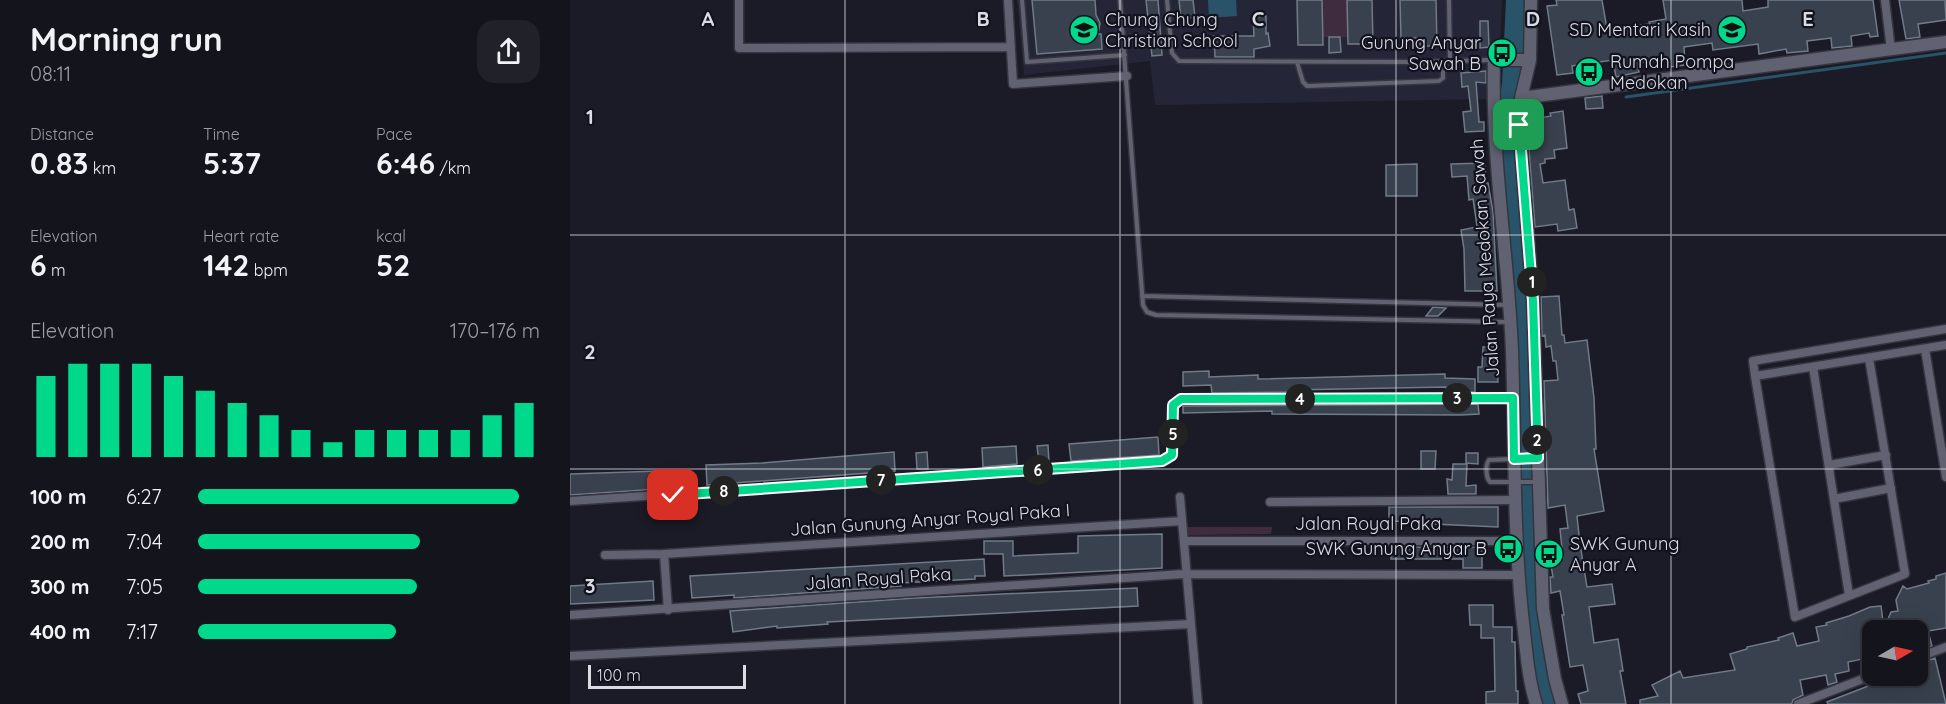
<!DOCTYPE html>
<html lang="en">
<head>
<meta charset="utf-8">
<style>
  body { margin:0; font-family:Quicksand,sans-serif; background:#21212a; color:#f1f3f6; height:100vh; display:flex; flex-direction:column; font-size:22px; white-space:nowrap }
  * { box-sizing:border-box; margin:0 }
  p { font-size:20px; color:#9d9ea4 }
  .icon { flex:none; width:33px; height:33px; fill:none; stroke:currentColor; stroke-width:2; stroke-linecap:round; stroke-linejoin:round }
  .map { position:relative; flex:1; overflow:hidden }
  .drawer { display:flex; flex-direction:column; background:#14141d; width:570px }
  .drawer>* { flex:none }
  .needle { width:39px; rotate:81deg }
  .buttons { position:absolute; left:1292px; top:620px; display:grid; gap:12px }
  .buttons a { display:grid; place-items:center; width:66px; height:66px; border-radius:12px; background:#14141d; box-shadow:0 6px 24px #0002,0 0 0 2px #33333b; font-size:30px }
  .scale { position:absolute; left:18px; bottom:15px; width:158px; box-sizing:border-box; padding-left:6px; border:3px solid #dadce4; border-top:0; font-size:16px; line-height:21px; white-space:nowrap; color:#dadce4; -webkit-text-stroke:4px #11121e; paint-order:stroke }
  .pin { position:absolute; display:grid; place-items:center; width:51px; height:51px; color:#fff; margin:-26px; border-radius:12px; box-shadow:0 3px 9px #0006 }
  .km { position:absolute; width:30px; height:30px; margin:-15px; border-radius:50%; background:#222; color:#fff; font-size:16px; line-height:30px; text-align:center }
  .round { display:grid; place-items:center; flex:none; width:63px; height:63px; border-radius:18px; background:#21212a }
  .head { display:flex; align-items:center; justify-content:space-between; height:102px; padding:0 30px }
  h1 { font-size:33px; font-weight:800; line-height:45px }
  .figures { display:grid; grid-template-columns:repeat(3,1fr); gap:9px; height:102px; padding:6px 30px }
  .figures div { display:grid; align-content:center }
  .figures b { font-size:30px; font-weight:800 }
  .figures small { font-size:16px; font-weight:400 }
  .figures p { font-size:16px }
  .chart { height:168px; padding:12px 30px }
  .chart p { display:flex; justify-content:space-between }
  .chart svg { width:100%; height:108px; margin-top:6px; stroke:#00d98c; stroke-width:6 }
  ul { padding:0 30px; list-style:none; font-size:20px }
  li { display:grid; grid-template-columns:96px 72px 1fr; align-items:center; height:45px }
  li i { height:15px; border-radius:8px; background:#00d98c }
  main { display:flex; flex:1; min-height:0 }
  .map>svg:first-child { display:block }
</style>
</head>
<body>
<main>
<section class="drawer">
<div class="head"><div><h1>Morning run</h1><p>08:11</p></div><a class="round"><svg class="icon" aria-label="share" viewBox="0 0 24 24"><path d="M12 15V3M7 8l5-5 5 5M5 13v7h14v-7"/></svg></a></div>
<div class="figures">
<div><p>Distance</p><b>0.83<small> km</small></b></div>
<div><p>Time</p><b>5:37</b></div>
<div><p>Pace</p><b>6:46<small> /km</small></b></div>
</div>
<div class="figures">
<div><p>Elevation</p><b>6<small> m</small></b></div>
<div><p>Heart rate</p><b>142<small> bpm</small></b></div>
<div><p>kcal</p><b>52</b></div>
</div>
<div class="chart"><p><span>Elevation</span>170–176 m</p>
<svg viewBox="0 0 160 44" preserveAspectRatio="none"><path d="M5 44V11M15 44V6M25 44V6M35 44V6M45 44V11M55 44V17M65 44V22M75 44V27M85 44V33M95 44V38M105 44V33M115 44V33M125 44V33M135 44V33M145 44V27M155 44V22"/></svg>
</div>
<ul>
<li><b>100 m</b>6:27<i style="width:94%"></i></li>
<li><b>200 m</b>7:04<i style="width:65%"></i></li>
<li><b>300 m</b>7:05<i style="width:64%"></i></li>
<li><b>400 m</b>7:17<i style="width:58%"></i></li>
</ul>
</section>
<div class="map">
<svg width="1376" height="704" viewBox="0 0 1376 704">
  <rect width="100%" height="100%" fill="#1a1b27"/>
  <path fill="#242637" d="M 447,0 L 932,0 L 930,54 L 918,54 L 918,99 L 585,105 L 580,61 L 454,75 Z"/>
  <path fill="#402c3f" d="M 752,0 L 777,0 L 778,37 L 753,37 Z
    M 618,527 L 702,527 L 701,534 L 618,535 Z"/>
  <path fill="#285368" d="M 638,0 L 666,0 L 667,16 L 639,18 Z"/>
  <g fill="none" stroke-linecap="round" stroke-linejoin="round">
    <path stroke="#285368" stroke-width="3" d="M 1056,97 L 1376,53"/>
    <path stroke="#285368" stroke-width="20" d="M 946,0 L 942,84 L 938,108 L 952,291 L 961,599 L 971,667 L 980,704"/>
  </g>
  <path fill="#38414d" stroke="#717b88" stroke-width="1.5" d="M 462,0 L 525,0 L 526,15 L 530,23 L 528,34 L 531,34 L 532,49 L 467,54 Z
    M 576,0 L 588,0 L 592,55 L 582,56 Z
    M 609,0 L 623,0 L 625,17 L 611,19 Z
    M 727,0 L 752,0 L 753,45 L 728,45 Z
    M 777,0 L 802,0 L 803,44 L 778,44 Z
    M 830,0 L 866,0 L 867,46 L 850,46 L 850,38 L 831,38 Z
    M 986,0 L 1032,0 L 1037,29 L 1080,24 L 1079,22 L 1096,19 L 1093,0 L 1172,0 L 1173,11 L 1198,7 L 1198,0 L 1303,0 L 1308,36 L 1300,37 L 1299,33 L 1281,36 L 1282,46 L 1262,48 L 1261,38 L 1237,41 L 1238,51 L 1217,53 L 1216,49 L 1189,54 L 1188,44 L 1143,50 L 1142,43 L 1114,47 L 1115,65 L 1100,67 L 1098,59 L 1067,63 L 1069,72 L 1046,77 L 1043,60 L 1002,66 L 1003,73 L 987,75 L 977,6 L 987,5 Z
    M 1329,0 L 1375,0 L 1376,20 L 1348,24 L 1350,37 L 1336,39 Z
    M 696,16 L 696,34 L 698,33 L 700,46 L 684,49 L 684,57 L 645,57 L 644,36 L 684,36 L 683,17 Z
    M 910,21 L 918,21 L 919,47 L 910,48 Z
    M 759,37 L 770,37 L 771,52 L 759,53 Z
    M 916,71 L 916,83 L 906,82 L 909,122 L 914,122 L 914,131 L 895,132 L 893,112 L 901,111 L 898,86 L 892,87 L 891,73 Z
    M 1032,96 L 1033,108 L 1016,109 L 1015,98 Z
    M 993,111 L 997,148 L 984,150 L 985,158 L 975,159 L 975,163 L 970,164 L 973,183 L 995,180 L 999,210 L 1004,209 L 1007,228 L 988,231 L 987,224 L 965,227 L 957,125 L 958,120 L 981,116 L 980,113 Z
    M 915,163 L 916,183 L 918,183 L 923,212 L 927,291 L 895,291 L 894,249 L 891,230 L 907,227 L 906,219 L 903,199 L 899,200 L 897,176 L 882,177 L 881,164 Z
    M 847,164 L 847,196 L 816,196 L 816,165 Z
    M 989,296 L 992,335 L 994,335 L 995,343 L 1017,340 L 1024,398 L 1026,449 L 1024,449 L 1034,511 L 1007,516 L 1010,544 L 1017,587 L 1042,584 L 1045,604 L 1019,607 L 1024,643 L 1048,639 L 1053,671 L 1050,671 L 1056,704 L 1011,704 L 1008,694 L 1018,691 L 1013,665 L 1000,667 L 992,615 L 994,615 L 990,591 L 981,593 L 980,577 L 983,577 L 980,560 L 993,558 L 990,529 L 998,528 L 995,505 L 978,508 L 974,381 L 988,380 L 986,361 L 983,361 L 981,346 L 976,347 L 975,335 L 972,336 L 971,297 Z
    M 863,307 L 876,308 L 868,316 L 856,316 Z
    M 913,347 L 926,347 L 928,382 L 908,382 L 908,367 L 912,367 Z
    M 639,371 L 639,377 L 688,375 L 688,379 L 875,374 L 875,378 L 905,379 L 905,392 L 876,392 L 876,387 L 720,390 L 720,392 L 642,393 L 641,385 L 613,386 L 613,372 Z
    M 908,404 L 909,414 L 891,415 L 702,414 L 702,411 L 613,413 L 613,406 Z
    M 588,437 L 589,455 L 501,461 L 499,444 Z
    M 478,445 L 479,462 L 469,463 L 467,446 Z
    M 446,446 L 447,464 L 413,467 L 412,448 Z
    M 851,451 L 866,451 L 865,469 L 851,469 Z
    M 324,452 L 325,471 L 137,485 L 136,465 L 192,463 Z
    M 357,452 L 358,469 L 347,469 L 346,453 Z
    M 896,453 L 908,453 L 908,464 L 896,463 Z
    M 883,464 L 897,464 L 896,486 L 906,485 L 906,494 L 878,494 L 877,479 L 882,480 Z
    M 88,471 L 89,489 L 0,495 L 0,474 Z
    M 819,507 L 928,507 L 928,527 L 863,524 L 863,522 L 819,521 Z
    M 592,534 L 592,568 L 434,576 L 433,554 L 414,554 L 414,541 L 443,541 L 443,556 L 508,553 L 508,536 Z
    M 821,547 L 912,547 L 912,568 L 893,568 L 893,559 L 821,559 Z
    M 414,559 L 415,576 L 405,576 L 405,579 L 330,583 L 331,586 L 164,598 L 164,595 L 122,598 L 120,576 Z
    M 1376,573 L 1376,628 L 1358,631 L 1362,646 L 1347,651 L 1347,630 L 1302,630 L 1302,657 L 1278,662 L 1279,671 L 1265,674 L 1267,682 L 1258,685 L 1256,675 L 1230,680 L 1233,695 L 1223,700 L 1222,704 L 1070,704 L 1070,700 L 1088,696 L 1082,685 L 1110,671 L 1113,678 L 1165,670 L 1160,654 L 1177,649 L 1177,647 L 1209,640 L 1208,638 L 1223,633 L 1227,646 L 1249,641 L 1246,627 L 1257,625 L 1256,623 L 1279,616 L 1300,607 L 1311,606 L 1314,629 L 1321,612 L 1328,611 L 1326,600 L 1333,586 L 1337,589 L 1359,583 L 1358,581 L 1366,579 L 1366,576 Z
    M 83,581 L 84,600 L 0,604 L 0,586 Z
    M 567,588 L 568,606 L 257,622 L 258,624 L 207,628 L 207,626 L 163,632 L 160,611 L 345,598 Z
    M 899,605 L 923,605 L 923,627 L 942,627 L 942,642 L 945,642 L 946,691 L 948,691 L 948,704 L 916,704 L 916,692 L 925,691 L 924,638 L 911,638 L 911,625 L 900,625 Z
    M 1365,658 L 1376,704 L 1258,704 L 1257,702 L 1306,683 L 1308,687 L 1323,682 L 1321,675 L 1331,675 L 1335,687 L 1352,681 L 1347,664 Z"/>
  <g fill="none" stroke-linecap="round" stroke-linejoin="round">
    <g stroke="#34353f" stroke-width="7">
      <path id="lane" d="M 452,0 L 457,62 L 555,55
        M 550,0 L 573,305 L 577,312 L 586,315 L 937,322
        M 597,0 L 602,53 L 609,61 L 845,62 L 922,60
        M 879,0 L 880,61
        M 727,62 L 733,82 L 737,86 L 869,81 L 873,78 L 873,61
        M 572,296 L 938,305
        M 967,482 L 920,482 C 916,478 915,465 919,460 L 967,458"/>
    </g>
    <g stroke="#34353f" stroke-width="11">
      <path id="street" d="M 169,0 L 169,48 L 441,47
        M 438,0 L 443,84 L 557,76
        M 1315,0 L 1321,50
        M 1376,329 L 1183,361 L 1185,376 L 1376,345
        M 1355,349 L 1376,477
        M 1243,367 L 1279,595
        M 1185,376 L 1225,617 L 1335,574 L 1299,358
        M 1259,465 L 1316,455
        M 610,497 L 628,704
        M 1264,499 L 1321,488
        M 0,501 L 592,461 L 598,459 L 602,455 L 603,405 L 611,399 L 943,398
        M 700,502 L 944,500
        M 614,541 L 946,541
        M 94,554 L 98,610
        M 35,555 L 94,554 L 612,521
        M 0,615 L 613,574 L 948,575
        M 0,656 L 621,624
        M 1347,658 L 1376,647
        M 1228,704 L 1303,675"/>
    </g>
    <g stroke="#34353f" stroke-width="15">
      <path id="secondary" d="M 961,0 L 960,60 L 951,98 L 949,125 L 963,301 L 973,609 L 985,679 L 992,704
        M 960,60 L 924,60 C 921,157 938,253 942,351 C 945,439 943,526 952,614 C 956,645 957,675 966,704
        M 951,98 L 1376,42"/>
    </g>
    <use href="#lane" stroke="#606271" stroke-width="4"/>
    <use href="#street" stroke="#606271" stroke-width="8"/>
    <use href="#secondary" stroke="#606271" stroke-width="12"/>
  </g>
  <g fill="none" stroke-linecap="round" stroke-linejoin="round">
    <g stroke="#fff" stroke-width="12">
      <path id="route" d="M 103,495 L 592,461 L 602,455 L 603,405 L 611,399 L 943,398 L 944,459 L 968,458 L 963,301 L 949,125"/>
    </g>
    <use href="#route" stroke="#00d98c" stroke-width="8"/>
  </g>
  <path fill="none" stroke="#dadce4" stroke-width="1.5" stroke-opacity="0.55" d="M 275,0 L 275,704M 550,0 L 550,704M 826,0 L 826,704M 1101,0 L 1101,704M 0,235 L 1376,235M 0,469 L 1376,469"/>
  <defs>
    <g id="school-disc" transform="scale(1.5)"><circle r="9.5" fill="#00d98c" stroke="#11121e"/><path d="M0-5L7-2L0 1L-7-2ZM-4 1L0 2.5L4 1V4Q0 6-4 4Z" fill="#111"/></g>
    <g id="bus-disc" transform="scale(1.5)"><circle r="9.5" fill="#00d98c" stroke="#11121e"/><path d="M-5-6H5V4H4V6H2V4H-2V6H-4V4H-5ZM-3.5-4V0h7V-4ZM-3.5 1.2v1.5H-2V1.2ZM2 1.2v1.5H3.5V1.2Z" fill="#111"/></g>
  </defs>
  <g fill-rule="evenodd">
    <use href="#school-disc" x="514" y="30"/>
    <use href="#school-disc" x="1162" y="30"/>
    <use href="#bus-disc" x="932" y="53"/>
    <use href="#bus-disc" x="1019" y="72"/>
    <use href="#bus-disc" x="938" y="549"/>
    <use href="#bus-disc" x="979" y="554"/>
  </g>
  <g text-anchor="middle" stroke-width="4.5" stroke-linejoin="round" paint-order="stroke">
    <g font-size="18" fill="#dadce4" stroke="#11121e" text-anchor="start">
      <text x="535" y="26">Chung Chung<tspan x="535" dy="21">Christian School</tspan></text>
      <text x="1141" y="36" text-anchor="end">SD Mentari Kasih</text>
      <text x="911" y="49" text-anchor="end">Gunung Anyar<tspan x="911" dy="21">Sawah B</tspan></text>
      <text x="1040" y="68">Rumah Pompa<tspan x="1040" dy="21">Medokan</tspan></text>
      <text x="1000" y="550">SWK Gunung<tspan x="1000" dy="21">Anyar A</tspan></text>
      <text x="917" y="555" text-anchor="end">SWK Gunung Anyar B</text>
    </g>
    <g font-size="18" fill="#dadce4" stroke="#11121e">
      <text transform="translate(915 258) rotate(-94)" y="6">Jalan Raya Medokan Sawah</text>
      <text transform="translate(360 520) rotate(-4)" y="6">Jalan Gunung Anyar Royal Paka I</text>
      <text x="798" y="530">Jalan Royal Paka</text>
      <text transform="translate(308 579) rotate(-4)" y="6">Jalan Royal Paka</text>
    </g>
  </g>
  <g font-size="20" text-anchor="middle" font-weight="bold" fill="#dadce4" stroke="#11121e" stroke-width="4.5" stroke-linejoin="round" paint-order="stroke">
    <text x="138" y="26">A</text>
    <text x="413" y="26">B</text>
    <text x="688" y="26">C</text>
    <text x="963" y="26">D</text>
    <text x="1238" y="26">E</text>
    <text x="20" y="124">1</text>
    <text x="20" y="359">2</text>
    <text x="20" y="593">3</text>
  </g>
</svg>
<div class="buttons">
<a><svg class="needle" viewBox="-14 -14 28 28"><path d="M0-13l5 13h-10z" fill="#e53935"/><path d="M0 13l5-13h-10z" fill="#9d9ea4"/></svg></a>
</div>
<div class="scale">100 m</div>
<div class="pin" style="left:949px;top:125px;background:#1e9e55"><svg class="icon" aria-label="arrive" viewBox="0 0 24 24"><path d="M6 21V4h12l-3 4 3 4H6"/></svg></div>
<div class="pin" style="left:103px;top:495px;background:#d93025"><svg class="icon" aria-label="check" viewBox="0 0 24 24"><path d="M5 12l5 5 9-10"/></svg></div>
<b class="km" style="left:962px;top:282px">1</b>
<b class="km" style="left:967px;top:440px">2</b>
<b class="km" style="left:887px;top:398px">3</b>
<b class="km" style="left:730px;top:399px">4</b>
<b class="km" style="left:603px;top:434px">5</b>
<b class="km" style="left:468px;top:470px">6</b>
<b class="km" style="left:311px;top:480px">7</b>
<b class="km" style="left:154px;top:491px">8</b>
</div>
</main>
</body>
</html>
